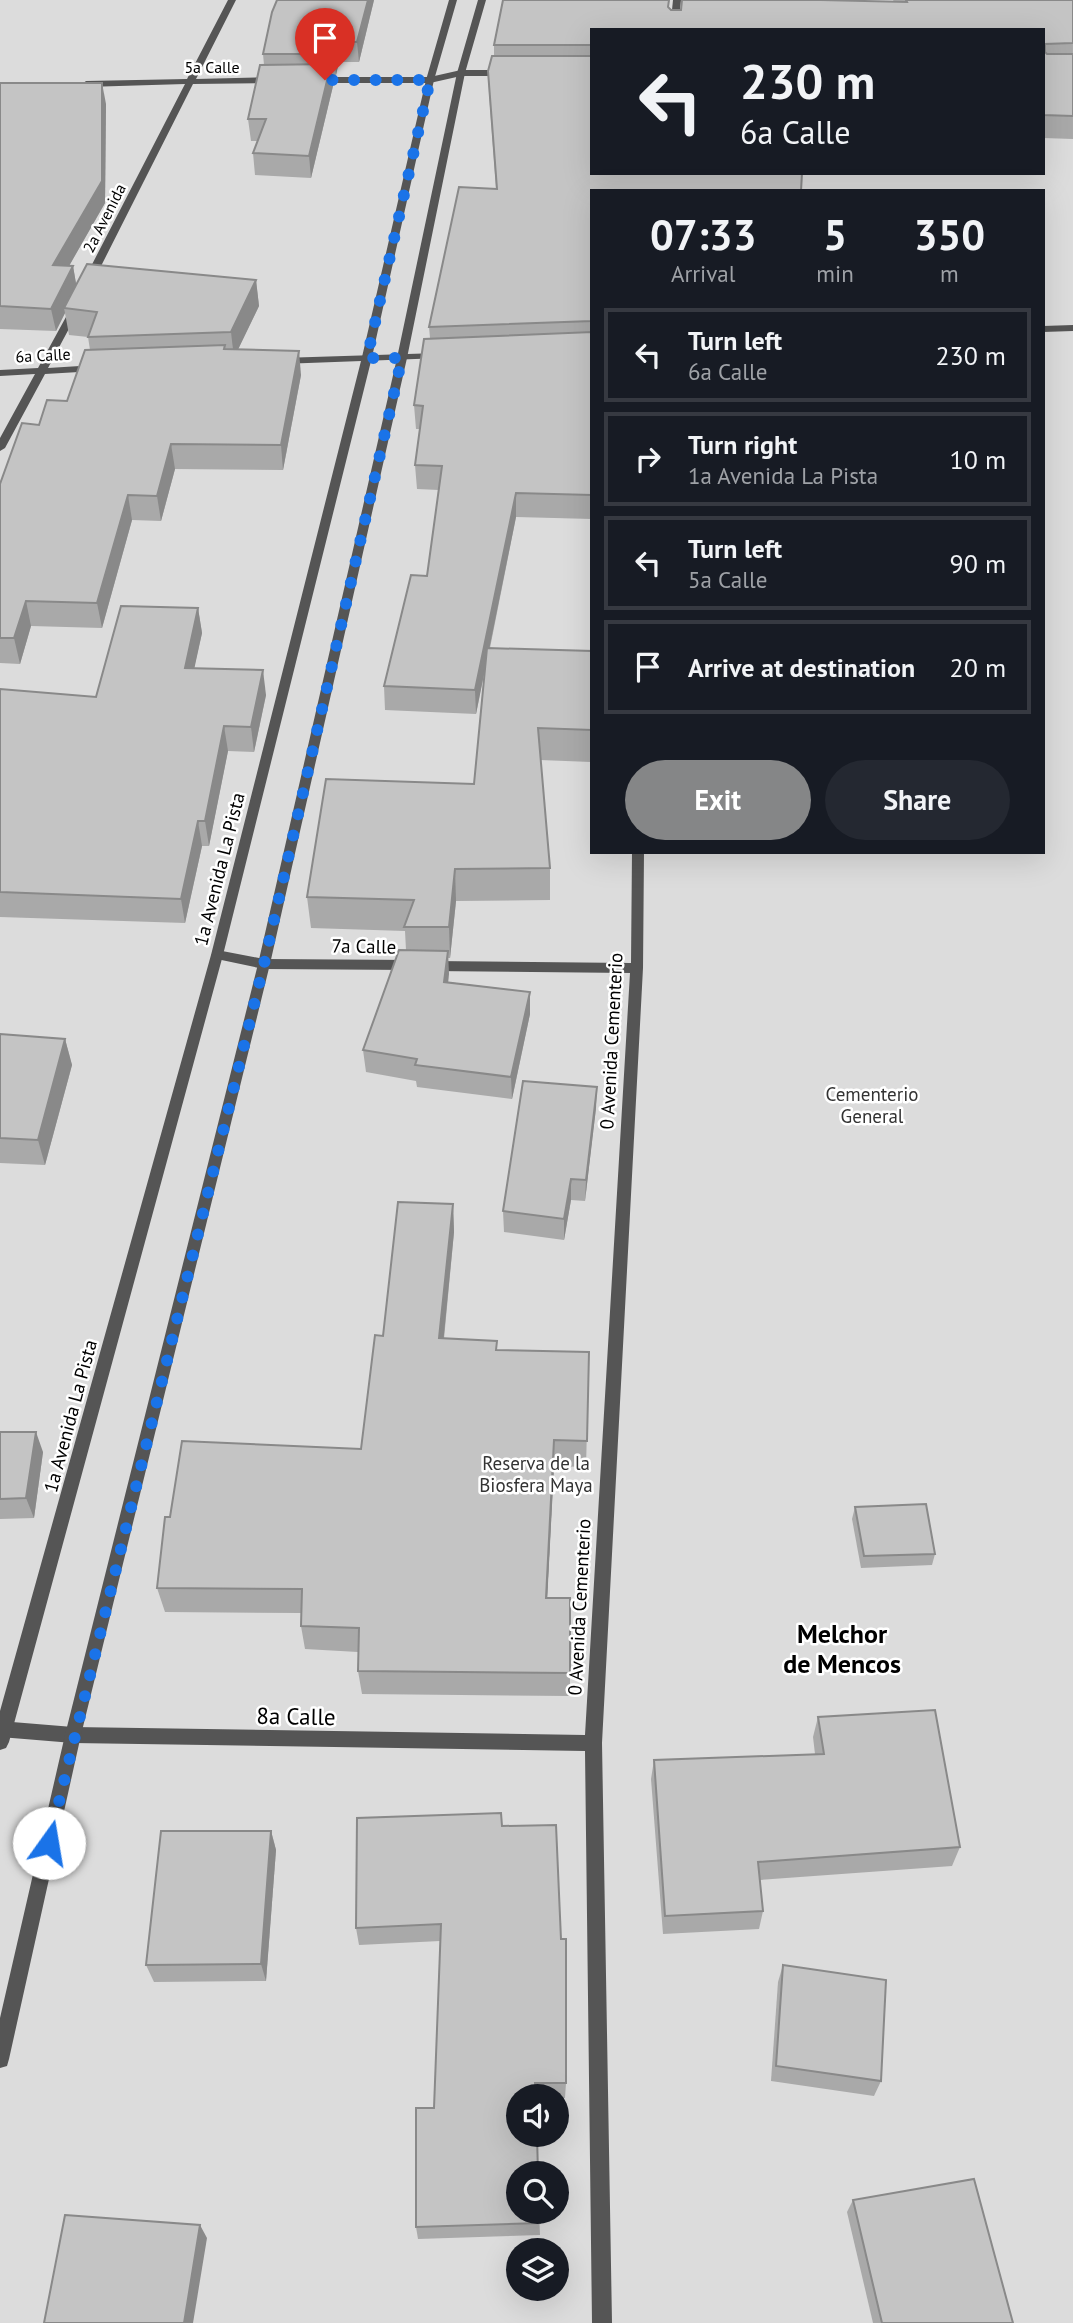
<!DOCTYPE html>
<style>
:root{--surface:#171b24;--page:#242831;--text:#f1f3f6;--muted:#9ea1a6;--line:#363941;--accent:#858687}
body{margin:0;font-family:"PT Sans",sans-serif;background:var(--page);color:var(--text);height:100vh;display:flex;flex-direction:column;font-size:26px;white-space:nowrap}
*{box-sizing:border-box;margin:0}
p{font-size:23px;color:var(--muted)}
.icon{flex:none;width:38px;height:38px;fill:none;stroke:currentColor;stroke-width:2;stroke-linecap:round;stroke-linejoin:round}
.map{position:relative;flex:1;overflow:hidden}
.side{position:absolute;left:590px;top:189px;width:455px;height:665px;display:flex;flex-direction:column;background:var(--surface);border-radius:0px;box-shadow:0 7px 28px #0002}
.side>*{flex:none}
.top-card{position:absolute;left:590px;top:28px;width:455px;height:147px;border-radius:0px;box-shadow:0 7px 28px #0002;background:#171b24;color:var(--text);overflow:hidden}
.tools{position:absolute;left:506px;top:2084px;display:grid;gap:14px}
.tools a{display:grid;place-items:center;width:63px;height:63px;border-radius:50%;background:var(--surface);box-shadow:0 7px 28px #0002;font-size:35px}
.pin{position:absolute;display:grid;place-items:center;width:60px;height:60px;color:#fff;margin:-72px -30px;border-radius:50% 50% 50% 0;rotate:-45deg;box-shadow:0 0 7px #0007}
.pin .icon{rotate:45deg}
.me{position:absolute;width:77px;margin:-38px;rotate:13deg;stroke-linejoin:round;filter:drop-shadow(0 0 5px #0008)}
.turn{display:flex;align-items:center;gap:24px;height:147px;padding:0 35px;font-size:32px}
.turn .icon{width:91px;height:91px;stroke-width:2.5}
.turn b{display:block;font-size:49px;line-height:60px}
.eta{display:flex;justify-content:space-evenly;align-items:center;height:119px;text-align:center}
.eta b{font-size:42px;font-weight:800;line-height:49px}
.primary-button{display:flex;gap:14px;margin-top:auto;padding:14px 35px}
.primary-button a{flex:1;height:80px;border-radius:42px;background:var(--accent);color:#fff;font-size:28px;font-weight:800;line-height:80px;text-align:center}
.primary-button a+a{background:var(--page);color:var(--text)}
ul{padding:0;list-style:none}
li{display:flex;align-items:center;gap:21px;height:94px;margin:0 14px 10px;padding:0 21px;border:4px solid var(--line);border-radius:0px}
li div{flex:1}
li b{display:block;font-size:26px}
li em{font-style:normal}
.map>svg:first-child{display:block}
.green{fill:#dcdcdc;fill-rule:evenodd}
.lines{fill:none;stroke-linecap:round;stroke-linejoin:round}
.minor{fill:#555;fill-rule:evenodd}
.tertiary{fill:#555;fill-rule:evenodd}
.wall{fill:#a9a9a9}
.shaded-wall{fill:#898989}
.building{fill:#c4c4c4;stroke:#898989;stroke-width:2}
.route{stroke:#1a73e8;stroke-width:12;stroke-dasharray:0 21.6}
.labels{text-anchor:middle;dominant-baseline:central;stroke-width:5;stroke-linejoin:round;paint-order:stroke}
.far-street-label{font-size:16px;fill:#000;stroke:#fff}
.street-label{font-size:19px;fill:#000;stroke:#fff}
.park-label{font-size:19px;fill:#333;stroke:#fff}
.near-street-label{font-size:23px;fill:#000;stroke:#fff}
.district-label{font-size:26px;font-weight:bold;fill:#000;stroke:#fff}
</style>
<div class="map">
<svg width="1073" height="2323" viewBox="0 0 1073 2323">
<rect width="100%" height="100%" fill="#fff"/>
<path class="green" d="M 0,0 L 1073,0 L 1073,2323 L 0,2323 ZM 592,30 L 1043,30 L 1043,173 L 592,173 ZM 592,191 L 1043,191 L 1043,852 L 592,852 ZM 518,2096 L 556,2096 L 556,2135 L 518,2135 ZM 518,2174 L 556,2174 L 556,2212 L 518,2212 ZM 518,2250 L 556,2250 L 556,2289 L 518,2289 Z"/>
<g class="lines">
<g class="minor">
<polygon points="228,0 236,0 196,79 276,77 280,80 276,83 193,84 94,280 86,282 84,280 185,84 86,87 82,84 86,81 187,79"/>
<polygon points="673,0 681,0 678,30 670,30"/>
<polygon points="461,70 506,70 510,73 506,76 461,76 430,83 314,83 310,80 314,77 430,77"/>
<polygon points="72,306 80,308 48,368 96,365 101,368 96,371 45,374 5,448 0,451 0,438 35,374 0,376 0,370 38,368"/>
<polygon points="1073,325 1073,331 1043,332 1043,326"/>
<polygon points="439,353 444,356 442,358 281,364 276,361 281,358"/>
<polygon points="632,852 644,852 643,968 602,1743 612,2323 592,2323 585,1751 73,1743 0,1737 0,1721 73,1727 585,1735 630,973 432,971 426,966 432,961 631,963"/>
<polygon points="217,950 264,959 412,960 418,965 412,970 264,969 212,958 211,955"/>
</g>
<g class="tertiary">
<polygon points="449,0 457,0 434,80 372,357 223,955 9,1742 6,1748 0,1750 0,1711 211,955 362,357 426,80"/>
<polygon points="478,0 486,0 465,73 407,358 270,964 81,1735 9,2059 7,2066 0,2068 0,2018 65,1735 258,964 397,358 457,73"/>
</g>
</g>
<g class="wall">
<polygon points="374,0 359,62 339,62 336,75 332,75 333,86 311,178 255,175 253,153 258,141 251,141 248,119 264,65 263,54"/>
<polygon points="893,0 1073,0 1073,139 1043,138 1043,30 592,30 592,519 516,517 490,648 592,651 591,762 540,760 550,868 550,900 456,901 450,958 448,958 448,982 530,992 530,1014 512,1099 417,1087 416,1081 366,1072 363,1050 406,950 405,931 311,928 307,897 474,784 485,668 476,714 385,710 384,686 427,576 439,490 417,489 415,465 420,429 416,429 414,405 430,338 429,327 496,188 489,94 488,71 494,56 494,45 669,8 671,10 894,2"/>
<polygon points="0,83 106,104 105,203 69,266 73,266 76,284 256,280 259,306 238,349 301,375 283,470 175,469 161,521 132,520 102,628 31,626 20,664 0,663 0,484 39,425 67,401 90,350 88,337 69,335 65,313 56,331 0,329"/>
<polygon points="198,608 202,633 194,668 266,695 254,752 228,751 209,846 202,846 185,923 0,917 0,689 96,697"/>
<polygon points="0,1034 65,1039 72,1065 45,1165 0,1163"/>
<polygon points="596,1108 585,1201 571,1200 564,1240 504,1232 503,1211"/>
<polygon points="453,1204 454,1232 444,1339 497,1350 589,1352 586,1467 554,1466 547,1598 570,1673 570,1696 362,1694 358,1671 358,1652 305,1649 301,1626 301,1613 165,1612 157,1588 361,1449 383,1336"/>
<polygon points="0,1432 43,1452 34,1518 0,1519"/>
<polygon points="855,1507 935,1554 932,1565 861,1568 852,1519"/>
<polygon points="818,1717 960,1847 952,1866 760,1880 763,1911 759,1929 663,1934 651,1779 654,1760 815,1754 813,1737"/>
<polygon points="502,1826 566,2083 565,2098 556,2098 556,2096 518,2096 539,2212 540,2235 418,2239 416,2227 434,2108 440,1941 359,1945 356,1928"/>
<polygon points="271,1831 276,1850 266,1981 154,1982 146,1965"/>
<polygon points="783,1965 881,2081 874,2096 771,2081 778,1982"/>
<polygon points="853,2200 1013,2323 873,2323 847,2212"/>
</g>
<g class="shaded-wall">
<polygon points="368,0 374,0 359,62 357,42"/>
<polygon points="337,41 339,62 336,75 334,54"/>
<polygon points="331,64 333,86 311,178 309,156"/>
<polygon points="102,83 106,104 105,203 57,287 53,265"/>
<polygon points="73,266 77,289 64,308 65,313 56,331 51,309"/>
<polygon points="256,280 259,306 234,358 231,332"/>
<polygon points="299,351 301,375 283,470 281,445"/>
<polygon points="171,444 175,469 161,521 157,496"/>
<polygon points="516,493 516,517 476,714 475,690"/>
<polygon points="128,495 132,520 102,628 97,603"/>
<polygon points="26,601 31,626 20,664 14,638"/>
<polygon points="198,608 202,633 189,693 185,668"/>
<polygon points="263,670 266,695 254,752 251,727"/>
<polygon points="224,726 228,751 209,846 205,821"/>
<polygon points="198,821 202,846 185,923 181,899"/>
<polygon points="455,869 456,901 450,958 449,927"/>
<polygon points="448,951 449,974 446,1004 444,982"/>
<polygon points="530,992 530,1014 512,1099 511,1077"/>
<polygon points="65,1039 72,1065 45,1165 38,1140"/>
<polygon points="597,1087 596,1108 585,1201 586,1180"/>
<polygon points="571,1179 571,1200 564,1240 564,1219"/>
<polygon points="453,1204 454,1232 441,1365 439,1338"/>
<polygon points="36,1432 43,1452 34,1518 26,1498"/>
<polygon points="554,1440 554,1466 546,1622 546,1598"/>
<polygon points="271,1831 276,1850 266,1981 261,1964"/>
<polygon points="200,2225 207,2238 193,2323 184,2323"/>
</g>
<g class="building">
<polygon points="277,0 368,0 357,42 337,41 334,54 263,54 272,12"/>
<polygon points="503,0 669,0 668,7 671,10 681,10 682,0 821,0 907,2 906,0 1073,0 1073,43 1045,44 1045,52 1047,54 1073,54 1073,116 1043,115 1043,30 592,30 592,45 494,45"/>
<polygon points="492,56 592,56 592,173 802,173 801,191 592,191 592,321 429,327 459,187 497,189 488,71"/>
<polygon points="331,64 309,156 253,153 266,119 248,119 260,65"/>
<polygon points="0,83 102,83 102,181 53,265 73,266 51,309 0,306"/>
<polygon points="87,264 256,280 231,332 88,337 97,312 64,308"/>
<polygon points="592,332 592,495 516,493 475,690 384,686 411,575 427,576 442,466 415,465 423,406 414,405 424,339"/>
<polygon points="225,345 224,349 299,351 281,445 171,444 157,496 128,495 97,603 26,601 14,638 0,638 0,484 22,423 39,425 47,400 67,401 85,350"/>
<polygon points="121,606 198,608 185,668 263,670 251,727 224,726 205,821 198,821 181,899 0,892 0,689 96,697"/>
<polygon points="487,648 592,651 592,730 538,728 550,868 455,869 449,927 404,927 414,900 307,897 326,779 474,784"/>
<polygon points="399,950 448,951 444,982 530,992 511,1077 415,1065 417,1059 363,1050"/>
<polygon points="0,1034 65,1039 38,1140 0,1138"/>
<polygon points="523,1081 597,1087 586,1180 571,1179 564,1219 503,1211"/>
<polygon points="398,1202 453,1204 439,1338 497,1341 496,1350 589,1352 587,1441 554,1440 546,1598 570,1598 570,1673 358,1671 359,1628 301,1626 302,1589 157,1588 165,1517 170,1517 182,1441 361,1449 375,1335 383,1336"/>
<polygon points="0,1432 36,1432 26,1498 0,1499"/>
<polygon points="926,1504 935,1554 864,1556 855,1507"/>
<polygon points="935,1710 960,1847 758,1862 763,1911 665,1916 654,1760 824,1754 818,1717"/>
<polygon points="501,1813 502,1826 556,1825 561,1939 566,1939 566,2083 535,2083 536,2096 518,2096 518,2135 537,2135 538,2174 518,2174 518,2212 539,2212 540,2223 416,2227 416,2108 434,2108 441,1924 356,1928 357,1818"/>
<polygon points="161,1831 271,1831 261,1964 146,1965"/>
<polygon points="783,1965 886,1980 881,2081 776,2066"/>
<polygon points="974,2179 1013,2323 882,2323 853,2200"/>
<polygon points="65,2215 200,2225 184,2323 44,2323"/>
</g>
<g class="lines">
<polyline class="route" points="49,1843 264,964 402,358 367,358 430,80 325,80"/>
</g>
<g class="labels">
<g class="far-street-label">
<text x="212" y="67">5a Calle</text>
<text transform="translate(104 218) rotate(-63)">2a Avenida</text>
<text transform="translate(43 355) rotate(-3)">6a Calle</text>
</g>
<g class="street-label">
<text transform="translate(219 869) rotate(-76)">1a Avenida La Pista</text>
<text transform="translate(364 946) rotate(1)">7a Calle</text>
<text transform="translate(611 1041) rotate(-87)">0 Avenida Cementerio</text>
<text transform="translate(70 1416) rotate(-75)">1a Avenida La Pista</text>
<text transform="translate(579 1607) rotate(-87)">0 Avenida Cementerio</text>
</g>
<g class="park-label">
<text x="872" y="1094">Cementerio<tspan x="872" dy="22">General</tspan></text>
<text x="536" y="1463">Reserva de la<tspan x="536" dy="22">Biosfera Maya</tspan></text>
</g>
<g class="near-street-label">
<text transform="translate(296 1716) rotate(1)">8a Calle</text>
</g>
<g class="district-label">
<text x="842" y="1633">Melchor<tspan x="842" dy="30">de Mencos</tspan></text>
</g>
</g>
</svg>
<div class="tools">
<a><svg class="icon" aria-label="sound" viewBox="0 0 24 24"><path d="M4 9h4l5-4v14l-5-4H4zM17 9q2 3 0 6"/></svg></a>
<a><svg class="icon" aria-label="search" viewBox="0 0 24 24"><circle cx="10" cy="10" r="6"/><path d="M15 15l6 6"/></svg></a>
<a><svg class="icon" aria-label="layers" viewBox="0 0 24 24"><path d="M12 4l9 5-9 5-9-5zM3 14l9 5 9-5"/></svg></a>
</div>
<div class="pin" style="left:325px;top:80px;background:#d93025"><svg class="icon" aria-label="arrive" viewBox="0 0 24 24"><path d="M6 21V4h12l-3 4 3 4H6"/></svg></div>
<svg class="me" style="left:49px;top:1843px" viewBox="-20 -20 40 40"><circle r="19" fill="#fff"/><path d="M0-13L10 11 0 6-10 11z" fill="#1a73e8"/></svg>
<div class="top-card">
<div class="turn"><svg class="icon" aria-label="left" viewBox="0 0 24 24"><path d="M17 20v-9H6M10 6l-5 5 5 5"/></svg><div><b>230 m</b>6a Calle</div></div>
</div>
<section class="side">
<div class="eta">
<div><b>07:33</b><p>Arrival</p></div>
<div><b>5</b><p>min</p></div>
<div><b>350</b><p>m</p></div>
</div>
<ul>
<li><svg class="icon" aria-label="left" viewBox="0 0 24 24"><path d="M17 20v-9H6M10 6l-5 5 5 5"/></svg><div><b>Turn left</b><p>6a Calle</p></div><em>230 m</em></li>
<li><svg class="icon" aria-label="right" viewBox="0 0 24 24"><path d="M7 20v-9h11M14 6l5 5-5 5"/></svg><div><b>Turn right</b><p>1a Avenida La Pista</p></div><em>10 m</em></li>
<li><svg class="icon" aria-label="left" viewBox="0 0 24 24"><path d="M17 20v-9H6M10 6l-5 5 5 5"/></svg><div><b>Turn left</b><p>5a Calle</p></div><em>90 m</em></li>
<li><svg class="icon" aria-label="arrive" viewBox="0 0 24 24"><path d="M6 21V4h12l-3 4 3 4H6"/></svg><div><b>Arrive at destination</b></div><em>20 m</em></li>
</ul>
<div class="primary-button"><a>Exit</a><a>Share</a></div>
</section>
</div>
